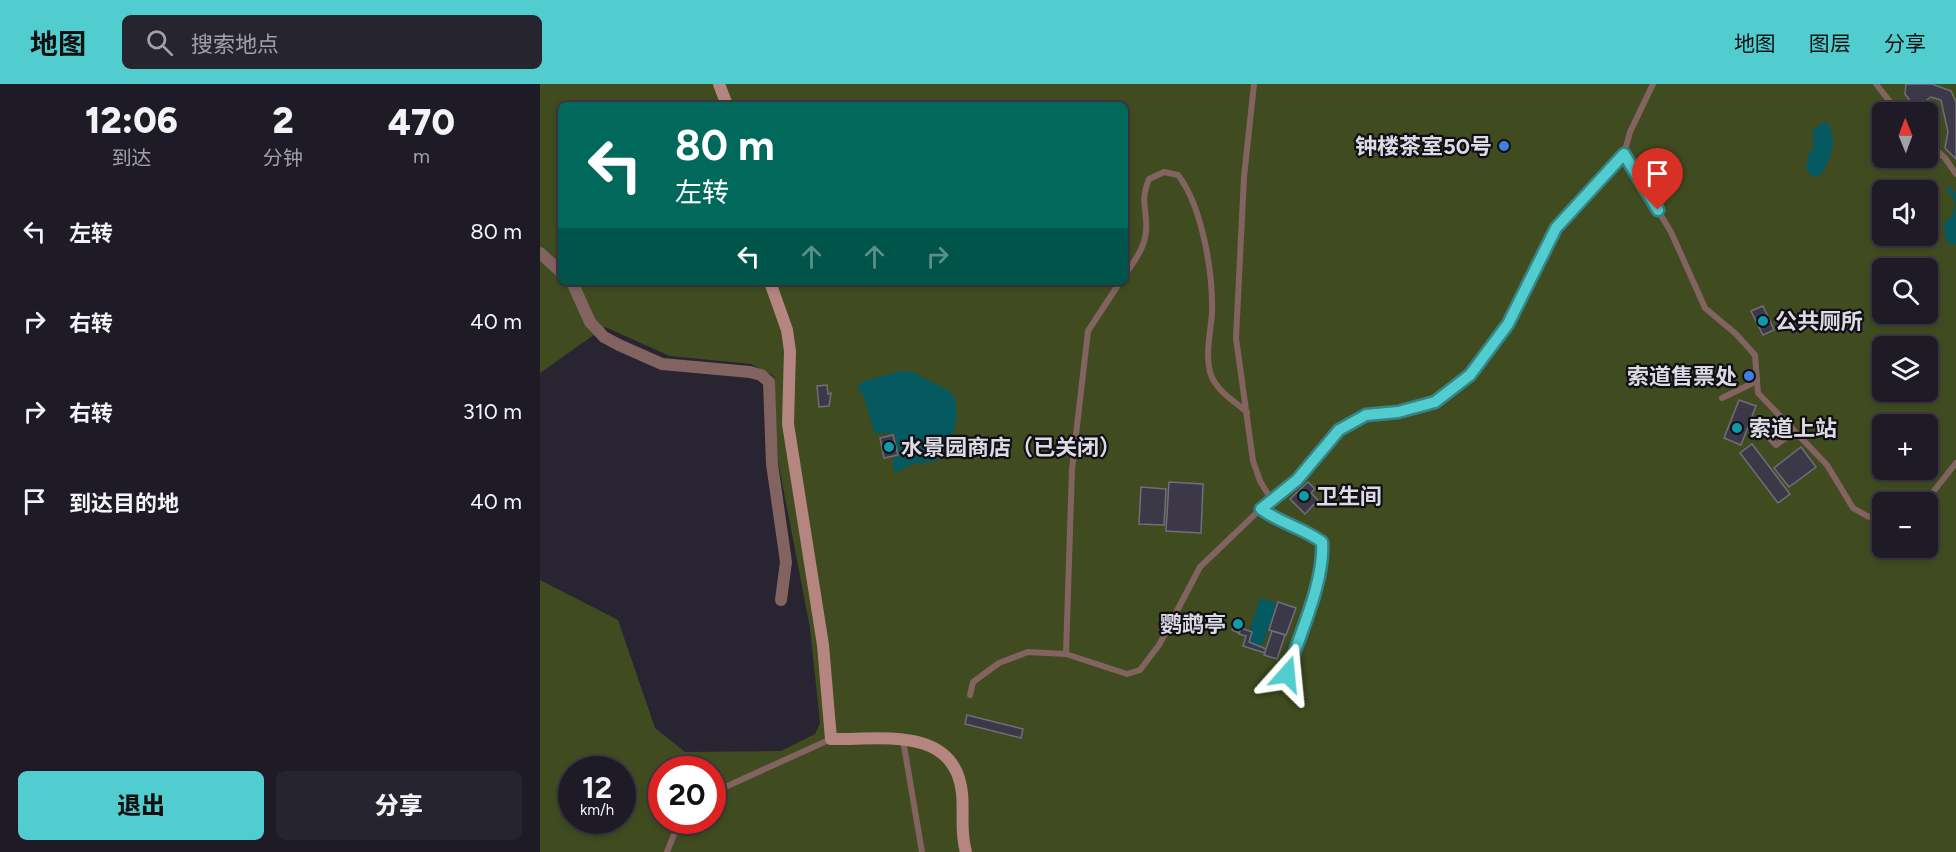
<!DOCTYPE html>
<html lang="zh">
<meta charset="utf-8">
<style>
:root{--surface:#1e1b26;--page:#26242e;--text:#f1f3f6;--muted:#a1a1a7;--line:#3c3943;--accent:#52cdcf}
body{margin:0;font-family:Figtree,"Noto Sans SC",sans-serif;background:var(--page);color:var(--text);height:100vh;display:flex;flex-direction:column;font-size:22px;white-space:nowrap}
*{box-sizing:border-box;margin:0}
p{font-size:20px;color:var(--muted)}
.icon{flex:none;width:33px;height:33px;fill:none;stroke:currentColor;stroke-width:2;stroke-linecap:round;stroke-linejoin:round}
.map{position:relative;flex:1;overflow:hidden}
.panel{display:flex;flex-direction:column;background:var(--surface);width:540px}
.panel>*{flex:none}
.banner{position:absolute;left:18px;top:18px;width:570px;height:183px;border-radius:9px;box-shadow:0 3px 9px #0003,0 0 0 2px var(--line);background:#00695c;color:#fff;overflow:hidden}
.needle{width:39px;rotate:359deg}
.fabs{position:absolute;left:1332px;top:18px;display:grid;gap:12px}
.fabs a{display:grid;place-items:center;width:66px;height:66px;border-radius:9px;background:var(--surface);box-shadow:0 3px 9px #0003,0 0 0 2px var(--line);font-size:30px}
.speed{position:absolute;left:18px;top:672px;display:flex;gap:12px;font-size:30px;font-weight:700;text-align:center}
.speed>*{display:grid;place-content:center;width:78px;height:78px;border-radius:50%;background:var(--surface);box-shadow:0 3px 9px #0003,0 0 0 2px var(--line);line-height:1}
.speed small{font-size:15px;font-weight:400}
.speed .limit{border:9px solid #d22;background:#fff;color:#111}
.pin{position:absolute;display:grid;place-items:center;width:51px;height:51px;color:#fff;margin:-62px -26px;border-radius:50% 50% 50% 0;rotate:-45deg;box-shadow:0 0 6px #0007}
.pin .icon{rotate:45deg}
.me{position:absolute;width:66px;margin:-33px;rotate:18deg;stroke-linejoin:round;filter:drop-shadow(0 0 4px #0008)}
.turn{display:flex;align-items:center;gap:21px;height:126px;padding:0 18px;font-size:27px}
.turn .icon{width:78px;height:78px;stroke-width:2.5}
.turn b{display:block;font-size:42px;line-height:51px}
.lanes{display:flex;align-items:center;height:57px;padding:0 18px;background:#0003;justify-content:center;gap:30px;direction:ltr}
.lanes .off{opacity:.35}
.eta{display:flex;justify-content:space-evenly;align-items:center;height:102px;text-align:center}
.eta b{font-size:36px;font-weight:800;line-height:42px}
.button{display:flex;gap:12px;margin-top:auto;padding:12px 18px}
.button a{flex:1;height:69px;border-radius:9px;background:var(--accent);color:#111;font-size:24px;font-weight:800;line-height:69px;text-align:center}
.button a+a{background:var(--page);color:var(--text)}
ul{padding:0;list-style:none}
li{display:flex;align-items:center;gap:18px;height:90px;padding:0 18px}
li div{flex:1}
li b{display:block;font-size:22px}
li em{font-style:normal}
header{display:flex;align-items:center;gap:36px;box-sizing:border-box;height:84px;padding:0 30px;background:var(--accent);color:#111}
header strong{font-size:28px}
nav{display:flex;gap:33px;margin-inline-start:auto;font-size:21px}
.search{width:420px;height:54px;background:var(--page);display:flex;align-items:center;gap:15px;box-sizing:border-box;padding:0 21px;border-radius:9px;color:var(--muted);font-size:22px}
main{display:flex;flex:1;min-height:0}
.map>svg:first-child{display:block}
.green{fill:#404c20;fill-rule:evenodd}
.water{fill:#055961}
.building{fill:#3c3847;stroke:#716d7d;stroke-width:1.5}
.lines{fill:none;stroke-linecap:round;stroke-linejoin:round}
.lane{stroke:#826360;stroke-width:6}
.street{stroke:#826360;stroke-width:12}
.secondary{stroke:#b58580;stroke-width:12}
.route-casing{stroke:#358587;stroke-width:15}
.route{stroke:#52cdcf;stroke-width:10}
.shop-dot{fill:#3f7fe0;stroke:#100f15;stroke-width:2}
.culture-dot{fill:#0f9aa8;stroke:#100f15;stroke-width:2}
.labels{text-anchor:middle;dominant-baseline:central;stroke-width:4.5;stroke-linejoin:round;paint-order:stroke}
.poi-label{font-size:22px;font-weight:bold;fill:#dddae4;stroke:#100f15;text-anchor:start}
</style>
<header>
<strong>地图</strong>
<div class="search"><svg class="icon" aria-label="search" viewBox="0 0 24 24"><circle cx="10" cy="10" r="6"/><path d="M15 15l6 6"/></svg>搜索地点</div>
<nav><a>地图</a><a>图层</a><a>分享</a></nav>
</header>
<main>
<section class="panel">
<div class="eta">
<div><b>12:06</b><p>到达</p></div>
<div><b>2</b><p>分钟</p></div>
<div><b>470</b><p>m</p></div>
</div>
<ul>
<li><svg class="icon" aria-label="left" viewBox="0 0 24 24"><path d="M17 20v-9H6M10 6l-5 5 5 5"/></svg><div><b>左转</b></div><em>80 m</em></li>
<li><svg class="icon" aria-label="right" viewBox="0 0 24 24"><path d="M7 20v-9h11M14 6l5 5-5 5"/></svg><div><b>右转</b></div><em>40 m</em></li>
<li><svg class="icon" aria-label="right" viewBox="0 0 24 24"><path d="M7 20v-9h11M14 6l5 5-5 5"/></svg><div><b>右转</b></div><em>310 m</em></li>
<li><svg class="icon" aria-label="arrive" viewBox="0 0 24 24"><path d="M6 21V4h12l-3 4 3 4H6"/></svg><div><b>到达目的地</b></div><em>40 m</em></li>
</ul>
<div class="button"><a>退出</a><a>分享</a></div>
</section>
<div class="map">
<svg width="1416" height="768" viewBox="0 0 1416 768">
<rect width="100%" height="100%" fill="#282432"/>
<path class="green" d="M 0,0 L 1416,0 L 1416,768 L 0,768 L 0,496 L 78,536 L 115,644 L 145,668 L 241,667 L 275,650 L 280,639 L 270,544 L 238,377 L 234,292 L 211,280 L 130,272 L 65,243 L 0,289 ZM 21,21 L 585,21 L 585,198 L 21,198 ZM 1342,28 L 1388,28 L 1388,74 L 1342,74 ZM 1342,106 L 1388,106 L 1388,152 L 1342,152 ZM 1342,184 L 1388,184 L 1388,230 L 1342,230 ZM 1342,262 L 1388,262 L 1388,308 L 1342,308 ZM 1342,340 L 1388,340 L 1388,386 L 1342,386 ZM 1342,418 L 1388,418 L 1388,464 L 1342,464 ZM 32,686 L 82,686 L 82,736 L 32,736 ZM 122,686 L 172,686 L 172,736 L 122,736 Z"/>
<g class="water">
<path d="M 1285,37 C 1300,50 1291,80 1278,93 L 1271,91 L 1266,84 L 1269,69 L 1273,65 L 1273,46 Z"/>
<path d="M 1407,101 L 1416,109 L 1416,161 L 1407,158 C 1400,133 1407,142 1415,124 L 1414,115 L 1407,106 Z"/>
<path d="M 361,287 L 370,287 L 411,308 C 419,318 417,344 411,356 C 407,364 400,368 397,377 L 372,380 L 354,389 L 353,374 L 359,372 L 355,350 L 335,349 C 328,333 328,315 317,303 L 324,297 Z"/>
<polygon points="720,514 737,519 722,562 709,558 712,549 709,548"/>
</g>
<g class="building">
<polygon points="1366,0 1392,0 1411,7 1416,18 1416,75 1405,64 1408,48 1401,16 1391,13 1381,20 1371,18 1365,10"/>
<polygon points="1223,222 1234,246 1223,251 1211,227"/>
<polygon points="287,301 288,310 291,309 289,322 279,323 277,302"/>
<polygon points="1199,316 1216,322 1201,361 1184,354"/>
<polygon points="353,351 358,371 344,374 340,354"/>
<polygon points="1212,360 1250,410 1238,419 1200,369"/>
<polygon points="1261,363 1276,383 1249,403 1234,384"/>
<polygon points="629,398 663,400 661,449 626,447"/>
<polygon points="768,398 775,405 771,409 778,416 765,430 750,415"/>
<polygon points="601,403 626,405 624,441 599,440"/>
<polygon points="738,518 756,524 746,551 729,546"/>
<polygon points="696,534 703,536 699,549 692,546"/>
<polygon points="701,544 712,548 709,558 726,565 725,569 703,562 706,552 699,550"/>
<polygon points="732,547 745,551 737,575 724,571"/>
<polygon points="427,631 483,645 481,654 425,640"/>
</g>
<g class="lines">
<g class="lane">
<polyline points="714,0 704,93 696,254 713,377 720,397 731,415"/>
<polyline points="1336,0 1358,28"/>
<polyline points="1388,59 1405,74 1416,90"/>
<polyline points="1084,70 1131,148 1165,224 1196,250 1215,271 1218,309 1287,381 1313,424 1327,432 1342,436"/>
<path d="M 585,191 C 594,177 605,164 606,147 C 608,124 599,120 609,95 L 624,88 L 638,91 C 662,122 673,188 672,228 C 671,247 665,269 670,288 C 675,306 694,317 707,328"/>
<polyline points="1182,314 1217,297"/>
<polyline points="1215,339 1236,361 1254,348"/>
<polyline points="1385,418 1416,379"/>
<path d="M 721,425 C 740,439 763,444 782,458 C 786,497 759,553 747,590"/>
<polyline points="526,570 532,385 548,247 580,198"/>
<polyline points="430,611 433,598 459,579 488,568 526,570 587,590 600,586 619,561 660,483 731,415 757,396 799,346 826,331 858,328 895,318 930,291 968,240 1016,144 1084,70 1090,48 1113,0"/>
<polyline points="363,656 382,768"/>
<polyline points="172,709 291,655"/>
<polyline points="127,768 140,736"/>
</g>
<g class="street">
<polyline points="0,169 21,188"/>
<polyline points="32,198 50,238 64,253 79,261 122,280 210,288 221,291 229,298 232,380 246,478 241,516"/>
</g>
<g class="secondary">
<polyline points="179,0 187,21"/>
<path d="M 230,198 L 247,246 L 250,267 L 248,340 L 283,561 L 291,655 C 340,656 415,641 422,709 C 424,728 420,749 426,768"/>
</g>
</g>
<g class="lines">
<g class="route-casing">
<path id="route" d="M 747,590 C 759,552 785,497 782,458 C 763,444 740,439 721,425 L 757,396 L 799,346 L 826,331 L 858,328 L 895,318 L 930,291 L 968,240 L 1016,144 L 1084,70 L 1118,126"/>
</g>
<use href="#route" class="route"/>
</g>
<g class="shop-dot">
<circle cx="964" cy="62" r="6"/>
<circle cx="1209" cy="292" r="6"/>
</g>
<g class="culture-dot">
<circle cx="1223" cy="237" r="6"/>
<circle cx="1197" cy="344" r="6"/>
<circle cx="349" cy="363" r="6"/>
<circle cx="764" cy="412" r="6"/>
<circle cx="698" cy="540" r="6"/>
</g>
<g class="labels">
<g class="poi-label">
<text x="952" y="62" text-anchor="end">钟楼茶室50号</text>
<text x="1235" y="237">公共厕所</text>
<text x="1197" y="292" text-anchor="end">索道售票处</text>
<text x="1209" y="344">索道上站</text>
<text x="361" y="363">水景园商店（已关闭）</text>
<text x="776" y="412">卫生间</text>
<text x="686" y="540" text-anchor="end">鹦鹉亭</text>
</g>
</g>
</svg>
<div class="fabs">
<a><svg class="needle" viewBox="-14 -14 28 28"><path d="M0-13l5 13h-10z" fill="#e53935"/><path d="M0 13l5-13h-10z" fill="#a1a1a7"/></svg></a>
<a><svg class="icon" aria-label="sound" viewBox="0 0 24 24"><path d="M4 9h4l5-4v14l-5-4H4zM17 9q2 3 0 6"/></svg></a>
<a><svg class="icon" aria-label="search" viewBox="0 0 24 24"><circle cx="10" cy="10" r="6"/><path d="M15 15l6 6"/></svg></a>
<a><svg class="icon" aria-label="layers" viewBox="0 0 24 24"><path d="M12 4l9 5-9 5-9-5zM3 14l9 5 9-5"/></svg></a>
<a>+</a>
<a>−</a>
</div>
<div class="speed"><div>12<small>km/h</small></div><div class="limit">20</div></div>
<div class="pin" style="left:1118px;top:126px;background:#d93025"><svg class="icon" aria-label="arrive" viewBox="0 0 24 24"><path d="M6 21V4h12l-3 4 3 4H6"/></svg></div>
<svg class="me" style="left:747px;top:590px" viewBox="-20 -20 40 40"><path d="M0-17L14 15 0 8-14 15z" fill="#52cdcf" stroke="#fff" stroke-width="4"/></svg>
<div class="banner">
<div class="turn"><svg class="icon" aria-label="left" viewBox="0 0 24 24"><path d="M17 20v-9H6M10 6l-5 5 5 5"/></svg><div><b>80 m</b>左转</div></div>
<div class="lanes"><svg class="icon" aria-label="left" viewBox="0 0 24 24"><path d="M17 20v-9H6M10 6l-5 5 5 5"/></svg><svg class="icon off" aria-label="ahead" viewBox="0 0 24 24"><path d="M12 20V5M6 11l6-6 6 6"/></svg><svg class="icon off" aria-label="ahead" viewBox="0 0 24 24"><path d="M12 20V5M6 11l6-6 6 6"/></svg><svg class="icon off" aria-label="right" viewBox="0 0 24 24"><path d="M7 20v-9h11M14 6l5 5-5 5"/></svg></div>
</div>
</div>
</main>
